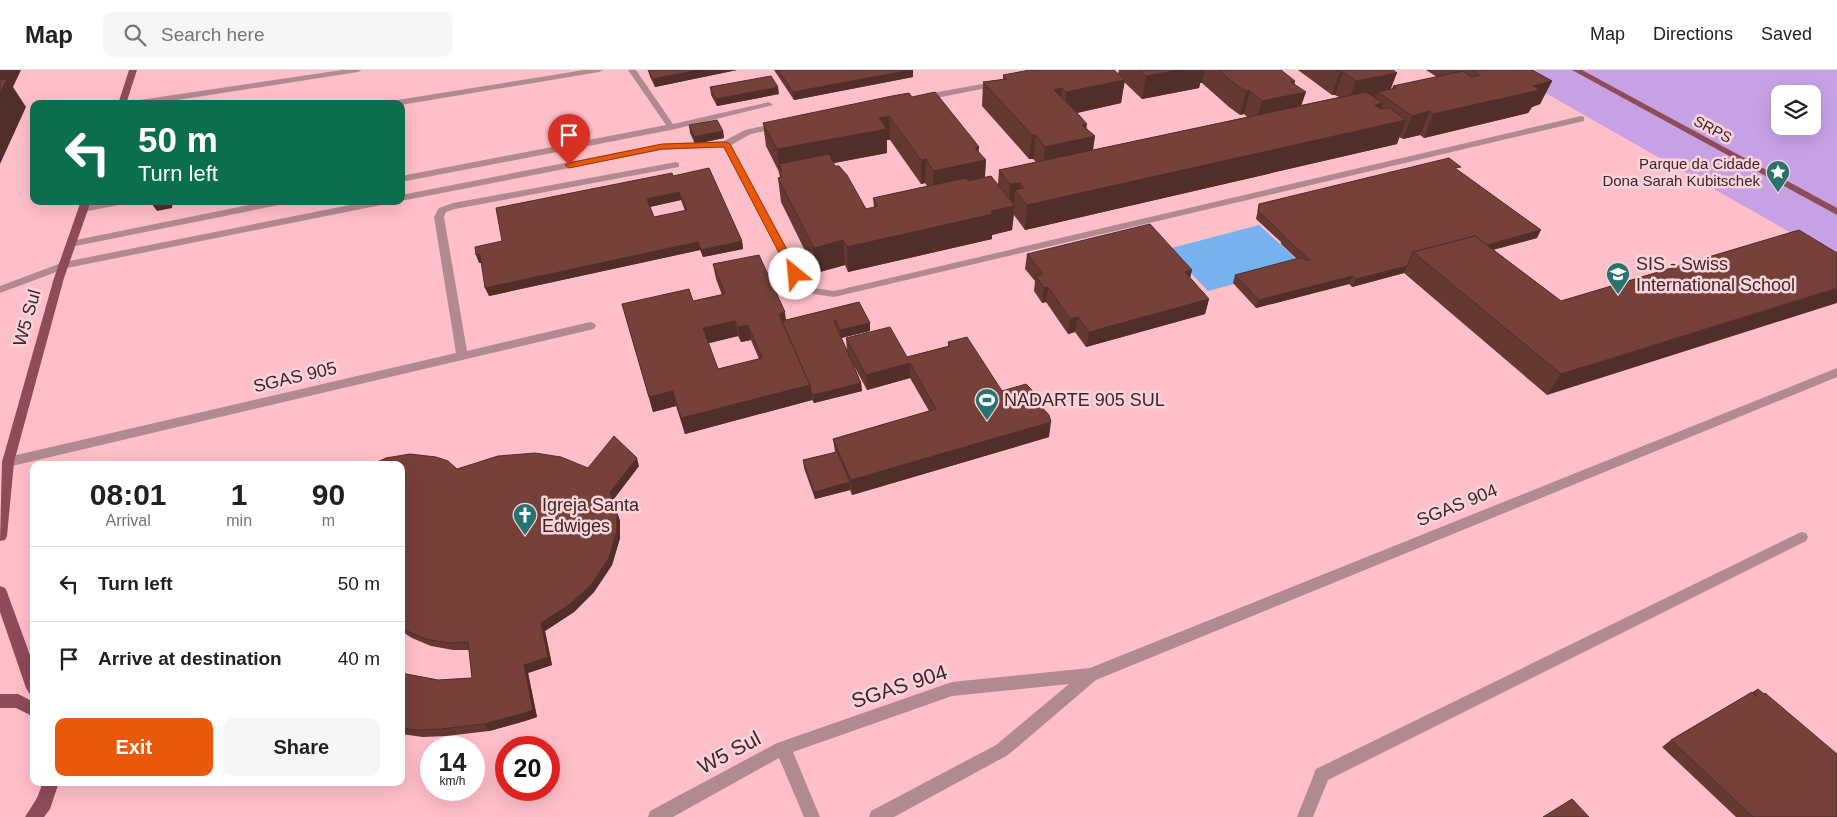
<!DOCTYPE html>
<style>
:root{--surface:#fff;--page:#f6f6f6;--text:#202124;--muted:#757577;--line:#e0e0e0;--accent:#ea580c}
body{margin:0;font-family:Helvetica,sans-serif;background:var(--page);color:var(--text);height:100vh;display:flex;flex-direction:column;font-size:19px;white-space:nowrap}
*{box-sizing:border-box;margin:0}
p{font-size:16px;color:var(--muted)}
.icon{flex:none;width:28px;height:28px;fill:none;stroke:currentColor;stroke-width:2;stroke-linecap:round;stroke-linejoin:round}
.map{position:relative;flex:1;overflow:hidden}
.drawer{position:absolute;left:30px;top:391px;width:375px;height:325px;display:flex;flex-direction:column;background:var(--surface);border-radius:10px;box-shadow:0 5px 20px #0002}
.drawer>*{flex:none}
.banner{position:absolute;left:30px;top:30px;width:375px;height:105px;border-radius:10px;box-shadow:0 5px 20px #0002;background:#0b6e4f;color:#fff;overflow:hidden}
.tools{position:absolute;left:1771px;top:15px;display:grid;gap:10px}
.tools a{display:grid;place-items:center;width:50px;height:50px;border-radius:10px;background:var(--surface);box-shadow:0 5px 20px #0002;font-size:25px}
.speed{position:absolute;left:420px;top:666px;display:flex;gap:10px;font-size:25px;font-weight:700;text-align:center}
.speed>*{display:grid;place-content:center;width:65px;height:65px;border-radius:50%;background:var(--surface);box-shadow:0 5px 20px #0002;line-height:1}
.speed small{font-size:12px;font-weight:400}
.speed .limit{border:8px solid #d22;background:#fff;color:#111}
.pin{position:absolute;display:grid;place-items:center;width:42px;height:42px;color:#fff;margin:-51px -21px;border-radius:50% 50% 50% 0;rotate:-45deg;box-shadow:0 0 5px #0007}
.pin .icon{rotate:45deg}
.me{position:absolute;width:55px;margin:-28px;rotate:332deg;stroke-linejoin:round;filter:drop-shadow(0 0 4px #0008)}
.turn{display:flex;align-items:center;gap:18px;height:105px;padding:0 25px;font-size:22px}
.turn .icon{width:65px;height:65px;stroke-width:2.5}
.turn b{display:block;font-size:35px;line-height:42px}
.eta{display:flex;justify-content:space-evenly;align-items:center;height:85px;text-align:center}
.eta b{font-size:30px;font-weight:700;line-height:35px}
.primary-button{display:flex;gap:10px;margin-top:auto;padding:10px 25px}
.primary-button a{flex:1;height:58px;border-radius:10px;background:var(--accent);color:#fff;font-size:20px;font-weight:700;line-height:58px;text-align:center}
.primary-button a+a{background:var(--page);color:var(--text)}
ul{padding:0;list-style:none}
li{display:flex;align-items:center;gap:15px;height:75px;padding:0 25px;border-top:1px solid var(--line)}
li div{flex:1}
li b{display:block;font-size:19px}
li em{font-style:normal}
header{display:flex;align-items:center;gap:30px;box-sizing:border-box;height:70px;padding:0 25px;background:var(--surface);border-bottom:1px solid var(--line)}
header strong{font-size:24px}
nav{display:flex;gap:28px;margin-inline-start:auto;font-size:18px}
.search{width:350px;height:45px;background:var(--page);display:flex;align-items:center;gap:12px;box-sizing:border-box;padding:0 18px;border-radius:10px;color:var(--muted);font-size:19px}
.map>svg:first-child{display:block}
.green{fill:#c6a2e5;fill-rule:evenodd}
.water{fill:#75b2ee}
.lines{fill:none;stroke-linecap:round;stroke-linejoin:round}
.minor{fill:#b18a8f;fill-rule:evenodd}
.major{fill:#8e4b58;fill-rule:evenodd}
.wall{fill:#653832;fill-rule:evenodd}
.shaded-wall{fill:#522e29}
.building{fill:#75413a;stroke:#522e29;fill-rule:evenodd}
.route{fill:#ea580c;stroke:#983908}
.labels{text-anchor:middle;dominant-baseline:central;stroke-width:5;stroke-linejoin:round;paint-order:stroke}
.far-street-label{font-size:15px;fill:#3d2529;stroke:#fbd4da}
.far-poi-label{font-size:15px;fill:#3d2529;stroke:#fbd4da;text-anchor:end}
.poi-label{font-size:18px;fill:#3d2529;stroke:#fbd4da;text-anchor:start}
.street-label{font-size:18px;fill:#3d2529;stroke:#fbd4da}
.near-street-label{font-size:21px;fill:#3d2529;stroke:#fbd4da}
</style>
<header>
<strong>Map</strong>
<div class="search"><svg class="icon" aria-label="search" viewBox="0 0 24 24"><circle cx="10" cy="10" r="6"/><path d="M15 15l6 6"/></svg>Search here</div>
<nav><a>Map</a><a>Directions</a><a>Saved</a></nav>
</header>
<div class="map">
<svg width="1837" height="747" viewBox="0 0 1837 747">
<rect width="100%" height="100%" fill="#ffbfc9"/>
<path class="green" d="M 1505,0 L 1837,0 L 1837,189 ZM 1780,24 L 1812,24 L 1812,56 L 1780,56 Z"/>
<polygon class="water" points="1259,155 1303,195 1208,221 1168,179"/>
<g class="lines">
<g class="minor">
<polygon points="342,0 362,0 358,2 152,34 129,34 133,31"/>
<polygon points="584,0 603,0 599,2 401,35 387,34 391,31"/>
<polygon points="628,0 636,0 673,54 769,32 773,35 671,60 401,112 401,106 666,55"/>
<polygon points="999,11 1002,11 1002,15 921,31 917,28 921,25"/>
<polygon points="1581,46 1584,47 1584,51 834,227 800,222 723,77 662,80 401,131 401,125 662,74 724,71 745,60 781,52 785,55 784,57 751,64 731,75 808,217 834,221"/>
<polygon points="676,92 679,93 679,97 455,139 446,142 444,147 467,281 590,252 594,253 596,256 594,259 8,397 4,395 2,392 4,389 8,387 456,283 434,147 439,138 453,133"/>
<polygon points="108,131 129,131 124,134 83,142 78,139 80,137"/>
<polygon points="268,131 289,131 284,134 71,177 66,174 71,171"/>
<polygon points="370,131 391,131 386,134 67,198 0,223 0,216 64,192"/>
<polygon points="1837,298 1837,307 1096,610 1008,685 894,747 869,747 871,741 996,675 1069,614 952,626 793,682 820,747 804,747 779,688 673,747 648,747 650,741 777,673 952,612 1090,598"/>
<polygon points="1801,462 1806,463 1808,467 1806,471 1328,710 1313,747 1297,747 1316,699"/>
</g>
<g class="major">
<polygon points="129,0 137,0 126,34 118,34"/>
<polygon points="1572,0 1582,0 1837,138 1837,145"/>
<polygon points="81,131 91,131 64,208 14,392 7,466 5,470 0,471 2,392 54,208"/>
<polygon points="0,516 5,518 7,522 34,596 34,625 29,623 26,618 0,542"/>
<polygon points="0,624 18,624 34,632 34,647 16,638 0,638"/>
<polygon points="43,712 59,712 50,739 44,747 25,747 37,728"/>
</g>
</g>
<g class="wall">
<polygon points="648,0 737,0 655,17 650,7"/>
<polygon points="774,0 913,0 913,7 794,30"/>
<path d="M 1119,0 L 1281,0 L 1295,14 L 1301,35 L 1339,27 L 1335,25 L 1332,25 L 1298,0 L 1393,0 L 1390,19 L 1392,19 L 1393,16 L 1437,7 L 1426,0 L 1532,0 L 1552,11 L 1540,34 L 1532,37 L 1528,43 L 1424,68 L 1420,65 L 1403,69 L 1399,67 L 1397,74 L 1025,160 L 1014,145 L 1012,160 L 992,165 L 992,169 L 848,202 L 845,195 L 816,203 L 781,132 L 778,108 L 780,108 L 779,102 L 766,76 L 763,53 L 912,27 L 979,83 L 986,90 L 985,107 L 998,114 L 999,100 L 1036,92 L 1033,89 L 1029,89 L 982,36 L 983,12 L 1003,9 L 1003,5 L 1118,4 ZM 1124,12 L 1142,29 L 1199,18 L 1200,13 L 1202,13 L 1229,37 L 1240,45 L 1244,44 L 1247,47 L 1093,80 L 1095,66 L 1086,58 L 1077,43 L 1121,33 ZM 887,70 L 890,70 L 921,114 L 925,113 L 927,116 L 873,128 L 874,137 L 866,139 L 833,93 L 887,83 Z"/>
<polygon points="710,17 779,24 717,36 711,25"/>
<polygon points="689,55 723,61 724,68 695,74 690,63"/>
<polygon points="1459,101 1537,168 1493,180 1561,231 1799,160 1547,325 1404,203 1352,217 1349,214 1256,238 1233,213 1235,205 1297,189 1281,174 1281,172 1256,149 1259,134"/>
<path d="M 673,106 L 742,171 L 743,179 L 703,187 L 700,180 L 489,226 L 481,193 L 479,193 L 502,171 ZM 681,130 L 685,141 L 654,147 L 650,137 Z"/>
<polygon points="1027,184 1192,200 1190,208 1209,229 1205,244 1086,277 1075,262 1068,264 1046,232 1042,233 1034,221 1035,211 1025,199"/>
<path d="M 713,194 L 786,250 L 859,232 L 870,253 L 870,261 L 841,268 L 847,281 L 846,268 L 907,287 L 948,276 L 948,272 L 1002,321 L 1049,367 L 852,425 L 850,420 L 815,429 L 804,398 L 803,390 L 835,382 L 833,369 L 929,341 L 910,308 L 867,320 L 853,294 L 861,313 L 862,321 L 814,333 L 812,330 L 685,364 L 676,336 L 653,342 L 622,234 L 693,231 L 722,225 L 716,209 ZM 738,266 L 741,272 L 751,270 L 759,289 L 718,299 L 708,273 Z"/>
<polygon points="401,395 457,399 588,398 639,396 613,430 620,451 620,468 612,495 594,522 574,542 545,561 552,595 528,603 537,647 525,651 489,661 446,666 423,667 401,664 401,603 438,610 472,608 469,580 453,580 431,576 412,568 401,561"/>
<polygon points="1758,619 1837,747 1736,747 1662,677 1671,670"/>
</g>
<g class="shaded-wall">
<polygon points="0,0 21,0 13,17 26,37 0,94"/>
<polygon points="699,0 737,0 655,17 653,9"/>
<polygon points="913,0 913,7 794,30 793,22"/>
<polygon points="1179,0 1205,0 1202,13 1200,13 1199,18 1142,29 1146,6"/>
<polygon points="1340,2 1343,2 1335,25 1332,25"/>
<polygon points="1397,3 1388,26 1378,22 1376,28 1348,34 1356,11"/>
<polygon points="1125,10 1121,33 1063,46 1066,22"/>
<polygon points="1295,11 1292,25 1306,22 1298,45 1255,55 1262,31 1291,12"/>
<polygon points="1552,11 1540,34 1532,37 1528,43 1424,68 1433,44 1533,16"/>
<polygon points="778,17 779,24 717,36 716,29"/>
<polygon points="1062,18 1060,42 1054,20"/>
<polygon points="1246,21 1250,21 1244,44 1240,45"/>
<polygon points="1383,33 1374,57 1375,35"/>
<polygon points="1430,41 1420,65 1403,69 1412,46"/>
<polygon points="889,46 890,70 887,70 887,83 782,103 779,96 777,79 879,48"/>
<polygon points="1406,50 1397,74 1025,160 1027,135"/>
<polygon points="1087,54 1085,68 1095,66 1091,90 1043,101 1045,77 1082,55"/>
<polygon points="723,61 724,68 695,74 694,67"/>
<polygon points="1032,65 1036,65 1033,89 1029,89"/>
<polygon points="979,77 978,92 986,90 984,115 933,126 933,101 975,78"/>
<polygon points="926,89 925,113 921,114 921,90"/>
<polygon points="1020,113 1019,124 1015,120 1012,160 992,165 992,169 848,202 847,177 991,141 1009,137 1010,114"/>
<polygon points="679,122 681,130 649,137 647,129"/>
<polygon points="161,131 173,131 172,138 157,141 151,133"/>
<polygon points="1541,160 1537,168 1430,196 1424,191"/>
<polygon points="843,170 845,195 816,203 814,178"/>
<polygon points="742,171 743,179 703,187 701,180"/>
<polygon points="698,172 700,180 489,226 485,218"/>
<polygon points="480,184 483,192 479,193 476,185"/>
<polygon points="1407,196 1404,203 1352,217 1356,209"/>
<polygon points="1192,200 1188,215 1185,202"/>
<polygon points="1352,206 1349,214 1256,238 1259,230"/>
<polygon points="1048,217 1046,232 1042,233 1044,218"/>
<polygon points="1837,218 1837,233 1547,325 1561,304"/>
<polygon points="1209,229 1205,244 1086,277 1089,262"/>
<polygon points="785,242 787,258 784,259 779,244"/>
<polygon points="1078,247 1075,262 1068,264 1070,249"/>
<polygon points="735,251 738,266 706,274 703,258"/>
<polygon points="870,253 870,261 841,268 840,260"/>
<polygon points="748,255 751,270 741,272 738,257"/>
<polygon points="910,293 910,308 867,320 866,305"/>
<polygon points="861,313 862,321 814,333 813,325"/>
<polygon points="810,315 812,330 685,364 681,348"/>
<polygon points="673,321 676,336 653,342 649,327"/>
<polygon points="1051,352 1049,367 852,425 851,410"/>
<polygon points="637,388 639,396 613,430 620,451 620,468 612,495 594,522 574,542 545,561 552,595 528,603 537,647 525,651 489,661 484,654 524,595 541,553 610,422"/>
<polygon points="850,412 850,420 815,429 814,422"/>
</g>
<g class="building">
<polygon points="648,0 699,0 653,9"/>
<polygon points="778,0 911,0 793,22"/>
<polygon points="1030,0 1114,0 1125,10 1066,22 1062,18 1054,20 1079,45 1087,54 1082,55 1095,66 1045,77 1036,65 1032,65 983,12 1007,9 1003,5"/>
<polygon points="1140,0 1179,0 1146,6"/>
<polygon points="1219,0 1281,0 1295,11 1291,12 1306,22 1262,31 1250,21 1246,21 1235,14"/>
<polygon points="1336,0 1393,0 1397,3 1356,11 1343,2 1340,2"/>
<polygon points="1472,0 1532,0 1552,11 1533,16 1540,20 1433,44 1430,41 1412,46 1378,22 1396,18 1393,16 1463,1 1472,7 1480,5"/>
<polygon points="771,6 778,17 716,29 710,17"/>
<polygon points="7,9 0,23 0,10"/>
<polygon points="935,22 972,68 979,77 975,78 986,90 933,101 926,89 921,90 889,46 879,48 887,59 777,79 763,53 892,26 909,23 912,27"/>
<polygon points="1366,22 1383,33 1375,35 1381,39 1389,38 1406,50 1027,135 1015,120 1024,118 1020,113 1010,114 999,100"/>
<polygon points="717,50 723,61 694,67 689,55"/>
<polygon points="829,84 835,96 839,96 847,105 866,139 878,136 873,128 947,112 966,108 968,111 991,106 1015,136 991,141 993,144 847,177 843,170 814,178 778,108 782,107 779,102 782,101 779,94"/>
<polygon points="1449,88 1461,97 1455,98 1541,160 1487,175 1475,166 1413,182 1407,196 1356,209 1352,206 1259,230 1235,205 1299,188 1302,188 1305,190 1310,190 1283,166 1285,166 1258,141 1259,134"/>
<path d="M 709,98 L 742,171 L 701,180 L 698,172 L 485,218 L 480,184 L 476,185 L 475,177 L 502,171 L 496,138 L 672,103 L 673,106 ZM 679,122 L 687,140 L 654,147 L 647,129 Z"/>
<polygon points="1150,154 1192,200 1185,202 1209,229 1089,262 1078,247 1070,249 1048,217 1044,218 1036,206 1043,204 1027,184"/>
<polygon points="1799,160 1837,183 1837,218 1561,304 1413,182 1475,166 1561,231"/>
<path d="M 759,185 L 785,242 L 779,244 L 810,315 L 681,348 L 673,321 L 649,327 L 622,234 L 689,219 L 693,231 L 725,224 L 713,194 ZM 735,251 L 738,257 L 748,255 L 762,288 L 718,299 L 703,258 Z"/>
<polygon points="859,232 870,253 840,260 836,251 834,251 861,313 813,325 811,321 810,315 782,251"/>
<polygon points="890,257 907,287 950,276 948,272 967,267 1002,321 1026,314 1034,322 1038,333 1049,345 1051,352 851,410 833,369 936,339 910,293 866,305 846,268"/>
<polygon points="614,366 637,388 610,422 617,443 617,460 609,488 591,515 570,534 541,553 548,587 524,595 533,640 521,644 484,654 441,659 417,660 401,658 401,603 438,610 472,608 468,572 448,573 426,569 407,561 401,557 401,395 371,395 386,388 410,384 436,387 448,391 457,399 498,386 535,383 561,387 588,398"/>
<polygon points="837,382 850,412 814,422 803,390"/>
<polygon points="1758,619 1764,624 1765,623 1837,684 1837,747 1753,747 1671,670 1752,622 1758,627 1754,622"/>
<polygon points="1572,729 1589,747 1543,747"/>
</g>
<polygon class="route" points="726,72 730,74 800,204 798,206 792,206 790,204 724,77 662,79 569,98 565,95 569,93 662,74"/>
<defs>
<g id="sight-pin" transform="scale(1.25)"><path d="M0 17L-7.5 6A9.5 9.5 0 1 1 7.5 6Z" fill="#29736e" stroke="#fbd4da"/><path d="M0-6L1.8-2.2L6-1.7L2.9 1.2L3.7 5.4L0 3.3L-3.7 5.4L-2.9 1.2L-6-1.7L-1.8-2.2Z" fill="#fff"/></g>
<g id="school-pin" transform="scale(1.25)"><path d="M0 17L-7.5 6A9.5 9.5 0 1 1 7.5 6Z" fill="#29736e" stroke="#fbd4da"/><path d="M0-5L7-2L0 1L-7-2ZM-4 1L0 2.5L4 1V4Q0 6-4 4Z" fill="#fff"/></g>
<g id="stadium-pin" transform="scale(1.25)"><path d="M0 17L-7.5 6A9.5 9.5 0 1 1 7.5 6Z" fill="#29736e" stroke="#fbd4da"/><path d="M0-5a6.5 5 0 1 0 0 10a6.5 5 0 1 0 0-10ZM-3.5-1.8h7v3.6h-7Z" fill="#fff"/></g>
<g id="church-pin" transform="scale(1.25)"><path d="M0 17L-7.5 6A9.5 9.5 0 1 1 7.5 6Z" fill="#29736e" stroke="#fbd4da"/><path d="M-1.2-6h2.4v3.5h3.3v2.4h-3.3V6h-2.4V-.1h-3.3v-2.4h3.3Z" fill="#fff"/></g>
</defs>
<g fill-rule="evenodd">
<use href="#sight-pin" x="1778" y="102"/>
<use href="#school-pin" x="1618" y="204"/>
<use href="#stadium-pin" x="987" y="330"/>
<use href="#church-pin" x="525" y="445"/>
</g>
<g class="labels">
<g class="far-street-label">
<text transform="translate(1713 59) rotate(28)">SRPS</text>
</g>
<g class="far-poi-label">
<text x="1760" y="93">Parque da Cidade<tspan x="1760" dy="17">Dona Sarah Kubitschek</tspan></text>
</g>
<g class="poi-label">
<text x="1636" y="194">SIS - Swiss<tspan x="1636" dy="21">International School</tspan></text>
<text x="1004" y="330">NADARTE 905 SUL</text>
<text x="542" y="435">Igreja Santa<tspan x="542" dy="21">Edwiges</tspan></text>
</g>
<g class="street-label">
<text transform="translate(27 248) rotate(-74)">W5 Sul</text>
<text transform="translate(295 307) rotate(-13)">SGAS 905</text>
<text transform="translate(1457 435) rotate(-22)">SGAS 904</text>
</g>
<g class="near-street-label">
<text transform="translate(899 616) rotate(-18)">SGAS 904</text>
<text transform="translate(729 682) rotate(-28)">W5 Sul</text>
</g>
</g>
</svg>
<div class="tools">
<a><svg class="icon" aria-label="layers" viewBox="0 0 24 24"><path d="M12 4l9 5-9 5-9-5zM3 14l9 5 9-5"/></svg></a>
</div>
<div class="speed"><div>14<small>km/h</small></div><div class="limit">20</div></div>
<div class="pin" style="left:569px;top:95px;background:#d93025"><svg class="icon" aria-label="arrive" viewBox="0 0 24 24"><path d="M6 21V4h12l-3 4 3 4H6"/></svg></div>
<svg class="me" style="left:795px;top:204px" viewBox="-20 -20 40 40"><circle r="19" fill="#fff"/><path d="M0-13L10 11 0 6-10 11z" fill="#ea580c"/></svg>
<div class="banner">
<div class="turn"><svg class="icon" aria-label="left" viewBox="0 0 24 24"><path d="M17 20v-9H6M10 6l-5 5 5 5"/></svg><div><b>50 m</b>Turn left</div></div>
</div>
<section class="drawer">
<div class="eta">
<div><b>08:01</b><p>Arrival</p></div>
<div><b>1</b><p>min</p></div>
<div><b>90</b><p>m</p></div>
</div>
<ul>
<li><svg class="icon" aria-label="left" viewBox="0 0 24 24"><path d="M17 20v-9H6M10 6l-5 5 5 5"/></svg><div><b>Turn left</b></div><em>50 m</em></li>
<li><svg class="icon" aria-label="arrive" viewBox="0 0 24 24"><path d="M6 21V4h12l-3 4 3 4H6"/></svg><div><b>Arrive at destination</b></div><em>40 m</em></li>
</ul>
<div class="primary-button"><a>Exit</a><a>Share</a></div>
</section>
</div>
